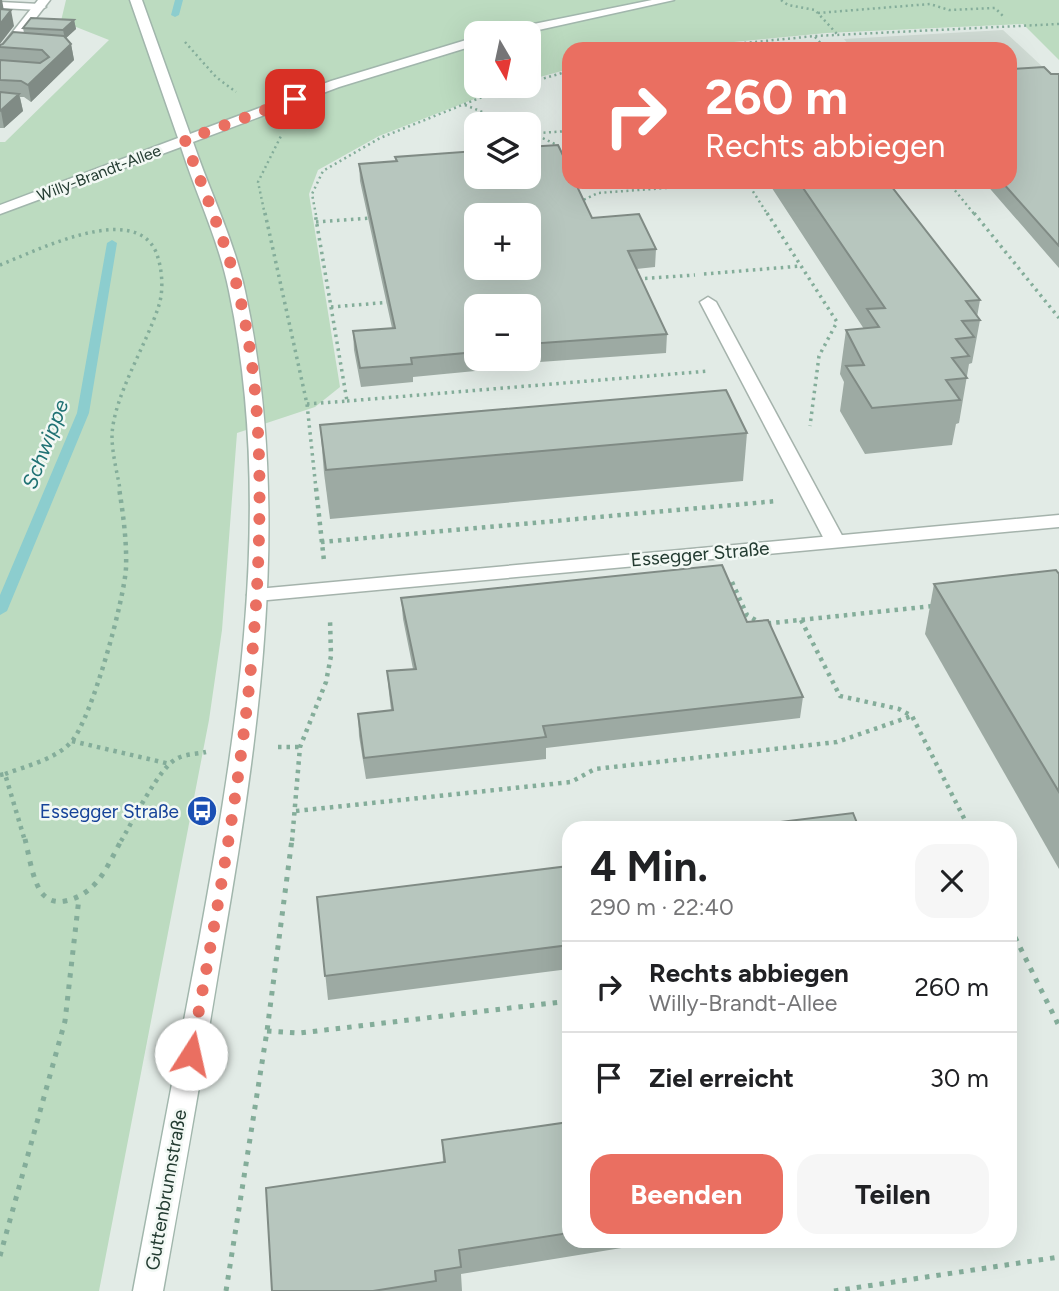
<!DOCTYPE html>
<html lang="de">
<meta charset="utf-8">
<style>
:root{--surface:#fff;--page:#f6f6f6;--text:#202124;--muted:#757577;--line:#e0e0e0;--accent:#ea6f61}
body{margin:0;font-family:Figtree,sans-serif;background:var(--page);color:var(--text);height:100vh;display:flex;flex-direction:column;font-size:26px;white-space:nowrap}
*{box-sizing:border-box;margin:0}
p{font-size:23px;color:var(--muted)}
.icon{flex:none;width:38px;height:38px;fill:none;stroke:currentColor;stroke-width:2;stroke-linecap:round;stroke-linejoin:round}
.map{position:relative;flex:1;overflow:hidden}
.sheet{position:absolute;left:562px;top:821px;width:455px;height:427px;display:flex;flex-direction:column;background:var(--surface);border-radius:21px;box-shadow:0 7px 28px #0002}
.sheet>*{flex:none}
.banner{position:absolute;left:562px;top:42px;width:455px;height:147px;border-radius:21px;box-shadow:0 7px 28px #0002;background:#ea6f61;color:#fff;overflow:hidden}
.needle{width:46px;rotate:171deg}
.controls{position:absolute;left:464px;top:21px;display:grid;gap:14px}
.controls a{display:grid;place-items:center;width:77px;height:77px;border-radius:14px;background:var(--surface);box-shadow:0 7px 28px #0002;font-size:35px}
.pin{position:absolute;display:grid;place-items:center;width:60px;height:60px;color:#fff;margin:-30px;border-radius:14px;box-shadow:0 4px 10px #0006}
.me{position:absolute;width:77px;margin:-38px;rotate:10deg;stroke-linejoin:round;filter:drop-shadow(0 0 5px #0008)}
.turn{display:flex;align-items:center;gap:24px;height:147px;padding:0 28px;font-size:32px}
.turn .icon{width:91px;height:91px;stroke-width:2.5}
.turn b{display:block;font-size:49px;line-height:60px}
.round{display:grid;place-items:center;flex:none;width:74px;height:74px;border-radius:21px;background:var(--page)}
.head{display:flex;align-items:center;justify-content:space-between;height:119px;padding:0 28px}
h1{font-size:42px;font-weight:700;line-height:52px}
.primary-button{display:flex;gap:14px;margin-top:auto;padding:14px 28px}
.primary-button a{flex:1;height:80px;border-radius:21px;background:var(--accent);color:#fff;font-size:28px;font-weight:700;line-height:80px;text-align:center}
.primary-button a+a{background:var(--page);color:var(--text)}
ul{padding:0;list-style:none}
li{display:flex;align-items:center;gap:21px;height:91px;padding:0 28px;border-top:2px solid var(--line)}
li div{flex:1}
li b{display:block;font-size:26px}
li em{font-style:normal}
.map>svg:first-child{display:block}
.built{fill:#d0dbd4}
.green{fill:#bcdbc0}
.lines{fill:none;stroke-linecap:round;stroke-linejoin:round}
.stream{fill:#8ccdce;fill-rule:evenodd}
.lane-casing{stroke:#a5b3ac;stroke-width:3}
.street-casing{stroke:#a5b3ac;stroke-width:3}
.secondary-casing{stroke:#a1b6ac;stroke-width:3}
.path-far3{stroke:#84ad9a;stroke-width:2.5;stroke-dasharray:2 3.5;stroke-linecap:butt}
.path-far2{stroke:#84ad9a;stroke-width:3.5;stroke-dasharray:2.5 4.5;stroke-linecap:butt}
.path-far1{stroke:#84ad9a;stroke-width:4.5;stroke-dasharray:3.5 5;stroke-linecap:butt}
.path{stroke:#84ad9a;stroke-width:5;stroke-dasharray:4.5 7;stroke-linecap:butt}
.lane{fill:#fff;fill-rule:evenodd}
.street{fill:#fff;fill-rule:evenodd}
.secondary{fill:#fff;fill-rule:evenodd}
.wall{fill:#9daaa3;fill-rule:evenodd}
.shaded-wall{fill:#808b85}
.building{fill:#b7c6be;stroke:#808b85;stroke-width:2;fill-rule:evenodd}
.route{stroke:#ea6f61;stroke-width:12;stroke-dasharray:0 21.6}
.labels{text-anchor:middle;dominant-baseline:central;stroke-width:5;stroke-linejoin:round;paint-order:stroke}
.far-street-label{font-size:16px;fill:#233b31;stroke:#f2f8f4}
.street-label{font-size:19px;fill:#233b31;stroke:#f2f8f4}
.transit-label{font-size:19px;fill:#164399;stroke:#f2f8f4;text-anchor:end}
.water-label{font-size:21px;font-style:italic;fill:#207274;stroke:#f2f8f4}
</style>
<div class="map">
<svg width="1059" height="1291" viewBox="0 0 1059 1291">
<rect width="100%" height="100%" fill="#e2ebe6"/>
<polygon class="built" points="1003,30 1059,82 1010,117 1010,49 852,49 844,39"/>
<polygon class="green" points="66,0 1059,0 1059,60 1023,24 826,33 664,49 569,49 569,69 529,80 528,33 476,33 476,86 508,86 379,136 318,170 309,194 340,387 315,407 237,433 222,630 209,720 99,1291 0,1291 0,142 5,142 109,40 61,21"/>
<g class="lines">
<g class="stream">
<polygon points="175,0 183,0 179,15 175,17 171,15"/>
<polygon points="112,240 117,243 89,413 7,611 0,615 0,595 77,413 107,243"/>
</g>
<g class="lane-casing">
<g id="lane">
<polygon points="0,2 40,4 46,7 40,10 0,8"/>
<polygon points="708,297 716,302 845,541 842,545 828,545 825,541 700,302"/>
</g>
</g>
<g class="street-casing">
<g id="street">
<polygon points="38,0 50,0 4,59 0,60 0,48"/>
<polygon points="1059,515 1059,527 257,601 250,599 247,595 250,591 257,589"/>
</g>
</g>
<g class="secondary-casing">
<g id="secondary">
<path d="M 130,0 L 142,0 L 190,134 L 331,81 L 476,37 L 476,45 L 339,87 L 193,142 C 210,192 234,240 245,291 C 292,507 260,730 223,944 C 204,1060 184,1175 163,1291 L 133,1291 C 155,1174 177,1057 199,941 C 238,728 274,505 229,291 C 219,241 196,194 181,147 L 0,214 L 0,205 L 178,138 Z"/>
<polygon points="652,0 674,0 525,33 503,33 509,29"/>
</g>
</g>
<g class="path-far3">
<polyline points="781,0 788,5 815,10 837,34"/>
<polyline points="818,13 930,4 949,10 995,8 1003,16"/>
<polyline points="815,37 826,49"/>
<polyline points="185,42 216,77 236,92"/>
<polyline points="684,49 815,36 1059,24"/>
<polyline points="528,83 569,71"/>
<polyline points="465,105 513,124"/>
<polyline points="528,131 557,145 560,151"/>
<polyline points="538,133 569,131"/>
<polyline points="948,182 975,215"/>
<polyline points="579,202 598,193 747,182 768,215"/>
<polyline points="265,215 258,182 282,134"/>
<polyline points="316,215 312,194 323,171 380,138 487,95 518,86"/>
</g>
<g class="path-far2">
<polyline points="265,213 307,404 316,489"/>
<polyline points="767,213 837,322 819,356 810,426"/>
<polyline points="974,213 1059,318"/>
<polyline points="316,222 371,218"/>
<path d="M 0,265 C 36,251 134,201 156,252 C 162,267 164,289 159,305 C 147,344 113,397 112,436 C 112,453 117,472 120,489"/>
<polyline points="704,274 801,266"/>
<polyline points="638,279 695,275"/>
<polyline points="331,307 392,302"/>
<polyline points="347,401 709,371"/>
<polyline points="307,404 347,401 315,213"/>
</g>
<g class="path-far1">
<polyline points="316,488 324,561"/>
<polyline points="321,542 777,501"/>
<polyline points="732,582 747,615 762,624 933,606"/>
<polyline points="801,620 840,696 899,709 912,716 969,828"/>
<polyline points="72,741 170,764"/>
<polyline points="278,747 300,747"/>
<path d="M 5,774 C 26,766 57,759 72,741 C 92,717 124,601 126,568 C 127,542 123,513 119,488"/>
<polyline points="0,775 5,774 25,841"/>
<polyline points="296,811 571,782 595,769 837,742 912,716"/>
<path d="M 121,841 C 132,823 160,765 178,758 C 186,754 197,754 206,752"/>
<polyline points="292,841 300,747 326,682 331,656 330,619"/>
</g>
<g class="path">
<path d="M 25,839 C 29,855 32,878 41,892 C 47,900 55,903 65,901 C 98,894 107,866 122,839"/>
<polyline points="1010,927 1059,1026"/>
<polyline points="267,1031 300,1033 569,1001"/>
<polyline points="0,1256 65,1021 79,898"/>
<polyline points="226,1291 267,1031 292,839"/>
<polyline points="834,1291 1059,1257"/>
</g>
<use href="#lane" class="lane"/>
<use href="#street" class="street"/>
<use href="#secondary" class="secondary"/>
</g>
<g class="wall">
<polygon points="74,20 76,29 66,38 71,44 74,60 31,102 24,97 20,97 23,111 4,128 0,128 0,45 24,33 23,28"/>
<polygon points="1051,74 1059,74 1059,268 985,183 978,184 976,182 1010,182"/>
<path d="M 395,157 L 592,218 L 656,249 L 655,267 L 636,269 L 667,334 L 666,353 L 496,365 L 496,369 L 413,377 L 413,382 L 361,387 L 354,350 L 353,331 L 392,328 L 360,181 L 359,164 L 396,161 ZM 476,306 L 528,306 L 528,359 L 476,359 Z"/>
<polygon points="768,182 888,182 980,300 977,317 980,320 972,363 969,364 959,423 956,424 952,445 865,454 840,411 844,382 840,374 846,330 864,329"/>
<polygon points="320,425 747,433 743,481 330,519 324,473"/>
<polygon points="1059,574 1059,869 925,634 934,584"/>
<polygon points="401,598 747,622 803,697 800,718 546,748 546,759 366,779 359,736 358,714 391,710 389,693 387,671 413,669 403,619"/>
<polygon points="569,866 569,969 328,1000 317,897"/>
<polygon points="569,1122 569,1241 646,1241 646,1244 461,1274 462,1291 272,1291 443,1162 442,1140"/>
</g>
<g class="shaded-wall">
<polygon points="0,0 2,0 4,11 0,15"/>
<polygon points="11,10 14,26 0,44 0,24"/>
<polygon points="74,20 76,29 65,39 63,30"/>
<polygon points="71,44 74,60 31,102 28,85"/>
<polygon points="19,94 23,111 4,128 1,111"/>
</g>
<g class="building">
<polygon points="0,9 11,10 0,24"/>
<polygon points="31,18 74,20 63,30 23,28"/>
<polygon points="13,32 64,36 71,44 28,85 21,81 0,80 0,60 40,63 49,57 42,50 0,47 0,45 3,44"/>
<polygon points="1044,67 1051,74 1059,74 1059,246 1002,182 1010,182 1010,69"/>
<polygon points="0,92 19,94 0,111"/>
<path d="M 558,145 L 569,168 L 569,182 L 575,182 L 592,218 L 639,214 L 656,249 L 628,251 L 667,334 L 528,344 L 528,306 L 476,306 L 476,352 L 411,358 L 412,364 L 360,368 L 353,331 L 395,328 L 359,164 L 397,161 L 395,157 L 476,151 L 476,177 L 528,177 L 528,147 ZM 476,215 L 528,215 L 528,268 L 476,268 Z"/>
<polygon points="799,182 888,182 980,300 966,301 980,320 962,321 974,337 956,339 969,356 952,358 967,378 946,380 960,400 872,408 846,366 864,365 846,330 879,327 867,309 885,308"/>
<polygon points="726,390 747,433 326,470 320,425"/>
<polygon points="722,565 747,622 768,620 803,697 543,726 546,737 364,758 358,714 393,710 387,671 416,669 401,598"/>
<polygon points="1056,570 1059,574 1059,792 934,584"/>
<polygon points="853,813 859,828 732,828"/>
<polygon points="569,866 569,945 325,976 317,897"/>
<polygon points="569,1122 569,1233 459,1250 461,1267 435,1271 436,1281 373,1291 272,1291 266,1188 445,1162 442,1140"/>
</g>
<g class="lines">
<path class="route" d="M 191,1054 C 222,883 255,711 259,536 C 261,454 258,370 238,290 C 225,239 203,189 185,140 L 295,99"/>
</g>
<defs>
<g id="bus-disc" transform="scale(1.575)"><circle r="9.5" fill="#1a4fb4" stroke="#f2f8f4"/><path d="M-5-6H5V4H4V6H2V4H-2V6H-4V4H-5ZM-3.5-4V0h7V-4ZM-3.5 1.2v1.5H-2V1.2ZM2 1.2v1.5H3.5V1.2Z" fill="#fff"/></g>
</defs>
<g fill-rule="evenodd">
<use href="#bus-disc" x="202" y="811"/>
</g>
<g class="labels">
<g class="far-street-label">
<text transform="translate(99 173) rotate(-21)">Willy-Brandt-Allee</text>
</g>
<g class="street-label">
<text transform="translate(700 554) rotate(-5)">Essegger Straße</text>
<text transform="translate(166 1190) rotate(-80)">Guttenbrunnstraße</text>
</g>
<g class="transit-label">
<text x="179" y="811">Essegger Straße</text>
</g>
<g class="water-label">
<text transform="translate(45 444) rotate(-69)">Schwippe</text>
</g>
</g>
</svg>
<div class="controls">
<a><svg class="needle" viewBox="-14 -14 28 28"><path d="M0-13l5 13h-10z" fill="#e53935"/><path d="M0 13l5-13h-10z" fill="#757577"/></svg></a>
<a><svg class="icon" aria-label="layers" viewBox="0 0 24 24"><path d="M12 4l9 5-9 5-9-5zM3 14l9 5 9-5"/></svg></a>
<a>+</a>
<a>−</a>
</div>
<div class="pin" style="left:295px;top:99px;background:#d93025"><svg class="icon" aria-label="arrive" viewBox="0 0 24 24"><path d="M6 21V4h12l-3 4 3 4H6"/></svg></div>
<svg class="me" style="left:191px;top:1054px" viewBox="-20 -20 40 40"><circle r="19" fill="#fff"/><path d="M0-13L10 11 0 6-10 11z" fill="#ea6f61"/></svg>
<div class="banner">
<div class="turn"><svg class="icon" aria-label="right" viewBox="0 0 24 24"><path d="M7 20v-9h11M14 6l5 5-5 5"/></svg><div><b>260 m</b>Rechts abbiegen</div></div>
</div>
<section class="sheet">
<div class="head"><div><h1>4 Min.</h1><p>290 m · 22:40</p></div><a class="round"><svg class="icon" aria-label="close" viewBox="0 0 24 24"><path d="M6 6l12 12M18 6L6 18"/></svg></a></div>
<ul>
<li><svg class="icon" aria-label="right" viewBox="0 0 24 24"><path d="M7 20v-9h11M14 6l5 5-5 5"/></svg><div><b>Rechts abbiegen</b><p>Willy-Brandt-Allee</p></div><em>260 m</em></li>
<li><svg class="icon" aria-label="arrive" viewBox="0 0 24 24"><path d="M6 21V4h12l-3 4 3 4H6"/></svg><div><b>Ziel erreicht</b></div><em>30 m</em></li>
</ul>
<div class="primary-button"><a>Beenden</a><a>Teilen</a></div>
</section>
</div>
